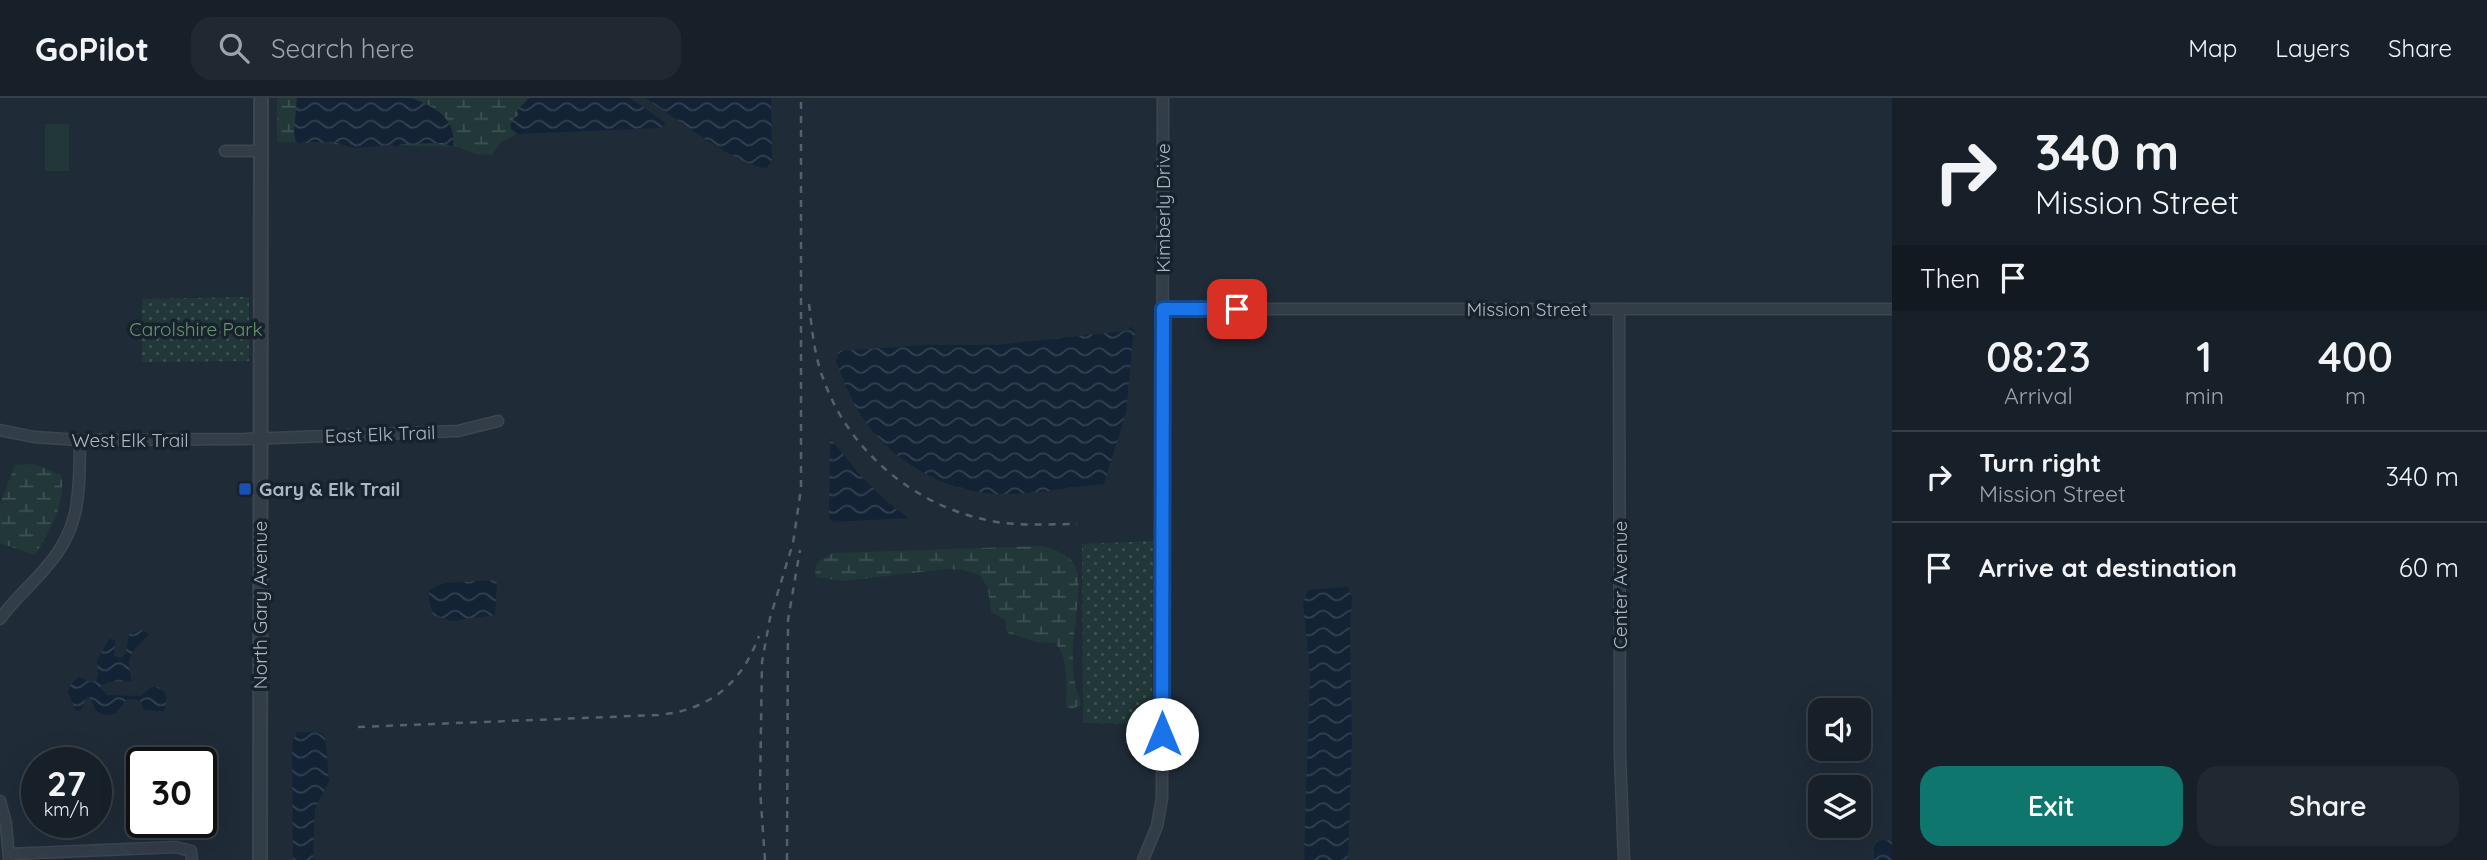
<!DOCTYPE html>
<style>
:root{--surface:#172029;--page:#202831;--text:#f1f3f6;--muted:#9ea3a8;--line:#363e46;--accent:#0f766e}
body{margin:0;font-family:Quicksand,sans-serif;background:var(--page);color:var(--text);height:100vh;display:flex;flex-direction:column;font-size:26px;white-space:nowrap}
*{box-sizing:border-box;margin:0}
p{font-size:23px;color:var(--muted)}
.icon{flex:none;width:38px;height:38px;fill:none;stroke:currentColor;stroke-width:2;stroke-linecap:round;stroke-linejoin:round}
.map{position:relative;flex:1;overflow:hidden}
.details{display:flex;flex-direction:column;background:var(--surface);width:595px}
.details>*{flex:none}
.banner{background:#172029;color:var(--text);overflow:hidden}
.tools{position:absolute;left:1808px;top:600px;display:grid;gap:14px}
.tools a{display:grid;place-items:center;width:63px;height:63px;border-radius:14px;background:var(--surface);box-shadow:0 7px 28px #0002,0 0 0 2px var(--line);font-size:35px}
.speed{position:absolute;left:21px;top:649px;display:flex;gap:14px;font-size:35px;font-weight:700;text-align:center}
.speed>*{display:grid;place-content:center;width:91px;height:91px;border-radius:50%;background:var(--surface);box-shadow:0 7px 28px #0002,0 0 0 2px var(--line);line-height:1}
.speed small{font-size:18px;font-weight:400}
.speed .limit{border:4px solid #111;border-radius:10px;background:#fff;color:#111}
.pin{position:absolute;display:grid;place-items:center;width:60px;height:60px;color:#fff;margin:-30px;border-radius:14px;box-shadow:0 4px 10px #0006}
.me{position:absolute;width:77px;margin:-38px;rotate:0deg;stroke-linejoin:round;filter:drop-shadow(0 0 5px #0008)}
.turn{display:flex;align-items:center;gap:24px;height:147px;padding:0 28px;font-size:32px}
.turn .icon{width:91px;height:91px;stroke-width:2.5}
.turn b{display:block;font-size:49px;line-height:60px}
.then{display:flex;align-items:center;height:66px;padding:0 28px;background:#0003;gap:14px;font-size:26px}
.eta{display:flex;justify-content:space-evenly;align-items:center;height:119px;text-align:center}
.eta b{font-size:42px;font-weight:600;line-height:49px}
.action{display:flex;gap:14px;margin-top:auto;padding:14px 28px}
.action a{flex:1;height:80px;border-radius:21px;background:var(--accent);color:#fff;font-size:28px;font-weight:600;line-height:80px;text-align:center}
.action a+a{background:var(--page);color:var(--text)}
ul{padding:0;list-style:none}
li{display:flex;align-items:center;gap:21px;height:91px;padding:0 28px;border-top:2px solid var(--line)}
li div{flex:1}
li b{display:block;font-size:26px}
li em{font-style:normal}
header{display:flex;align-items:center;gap:42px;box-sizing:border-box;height:98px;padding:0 35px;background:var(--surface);border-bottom:2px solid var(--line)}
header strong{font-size:33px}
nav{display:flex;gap:38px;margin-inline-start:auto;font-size:24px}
.search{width:490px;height:63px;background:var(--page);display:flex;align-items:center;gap:18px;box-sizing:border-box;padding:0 24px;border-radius:21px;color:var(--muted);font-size:26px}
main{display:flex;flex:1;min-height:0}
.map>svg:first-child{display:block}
.grass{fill:url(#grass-dots)}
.wetland{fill:url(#wetland-marsh)}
.garden{fill:#213738}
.water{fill:url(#water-waves)}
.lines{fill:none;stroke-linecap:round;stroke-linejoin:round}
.minor-casing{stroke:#3c4651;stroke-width:13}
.tertiary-casing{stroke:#3c4651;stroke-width:16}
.minor{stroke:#333d48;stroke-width:10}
.tertiary{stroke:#333d48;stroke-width:12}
.rail{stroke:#54616f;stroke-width:2.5;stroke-dasharray:7 7;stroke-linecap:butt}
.route-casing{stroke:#114b97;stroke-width:18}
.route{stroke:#1a73e8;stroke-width:12}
.transit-dot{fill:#1a4fb4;stroke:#18222c;stroke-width:2.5}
.labels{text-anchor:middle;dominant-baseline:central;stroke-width:7;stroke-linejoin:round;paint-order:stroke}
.street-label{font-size:19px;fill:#adb8c5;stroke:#18222c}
.park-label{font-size:19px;fill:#64966c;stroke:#18222c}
.poi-label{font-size:19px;font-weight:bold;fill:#adb8c5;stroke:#18222c;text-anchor:start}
</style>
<header>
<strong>GoPilot</strong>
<div class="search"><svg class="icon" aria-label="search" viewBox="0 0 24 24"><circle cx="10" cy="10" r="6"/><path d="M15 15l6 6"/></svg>Search here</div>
<nav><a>Map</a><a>Layers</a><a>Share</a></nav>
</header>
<main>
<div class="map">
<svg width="1892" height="762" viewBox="0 0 1892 762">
<defs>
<pattern id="grass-dots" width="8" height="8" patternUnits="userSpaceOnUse" patternTransform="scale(1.75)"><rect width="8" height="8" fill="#213738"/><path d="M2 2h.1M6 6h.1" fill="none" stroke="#3f5253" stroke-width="1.8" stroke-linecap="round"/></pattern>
<pattern id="wetland-marsh" width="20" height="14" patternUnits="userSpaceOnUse" patternTransform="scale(1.75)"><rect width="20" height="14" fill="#213738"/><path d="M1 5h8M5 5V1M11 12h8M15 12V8" fill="none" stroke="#3f5253"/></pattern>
<pattern id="water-waves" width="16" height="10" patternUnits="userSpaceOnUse" patternTransform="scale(1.75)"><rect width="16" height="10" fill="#132335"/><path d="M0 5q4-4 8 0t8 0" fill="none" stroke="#334151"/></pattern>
</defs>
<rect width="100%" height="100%" fill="#1f2b37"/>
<g class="grass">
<polygon points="249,199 249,263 142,264 142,201"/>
<polygon points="1153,443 1152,621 1144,626 1083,625 1082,446"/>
</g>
<g class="wetland">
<polygon points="277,0 527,0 523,8 517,36 501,44 492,57 476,56 458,49 277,44"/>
<path d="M 32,366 C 45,369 50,374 61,377 C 67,404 49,435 35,457 L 0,445 L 0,405 L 15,367 Z"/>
<path d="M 1041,448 C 1091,459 1077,484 1076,526 C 1072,540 1072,571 1075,585 C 1076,594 1081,598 1081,607 L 1072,611 L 1066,610 C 1066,589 1070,562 1055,545 L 1036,544 L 1008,535 L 1005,522 L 991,514 L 988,490 L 980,477 L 963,472 L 947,471 L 844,483 L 816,479 L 815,469 L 819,463 L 833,455 Z"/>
</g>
<rect class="garden" x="45" y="26" width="24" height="47"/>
<g class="water">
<path d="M 297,0 L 412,0 C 437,10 456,20 453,49 L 442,45 L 401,46 L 397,49 L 391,47 L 354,50 L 333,44 L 296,45 L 294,34 Z"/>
<path d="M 530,0 L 630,0 L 666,25 L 660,30 L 518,36 L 511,31 C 510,23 512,21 519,17 L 517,12 Z"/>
<path d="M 645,0 L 771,0 L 772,61 L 767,70 C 740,70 670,16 645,0 Z"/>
<path d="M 1131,228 L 1136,235 L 1133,240 L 1126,315 L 1104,386 C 1069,389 1032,397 997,396 C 946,394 893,364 864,322 C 852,305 844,283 836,264 L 839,253 L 927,247 L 996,247 L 1126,233 Z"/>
<polygon points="830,340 861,378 886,403 909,420 833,424 829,420"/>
<polygon points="494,482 497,485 495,517 452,523 433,517 429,503 429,492 444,485"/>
<polygon points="1348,489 1352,499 1350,533 1352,646 1348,762 1304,762 1310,573 1303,506 1308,492"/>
<path d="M 142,532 L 149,536 C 141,547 130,550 129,566 C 128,572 132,576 131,583 L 108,584 L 100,589 L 107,597 L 141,598 L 151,589 C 166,587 169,601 164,613 L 144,612 L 140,602 L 127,601 L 115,616 L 105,617 L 96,613 L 91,602 L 88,599 L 86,600 L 81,612 L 76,613 L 68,594 L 72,585 L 79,579 L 91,584 L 96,583 L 98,578 L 97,563 L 109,541 L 115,542 L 114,558 L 122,560 L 126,555 L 129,536 Z"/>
<polygon points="297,634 320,634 325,638 329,683 315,711 313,762 293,762 292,658 293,642"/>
<polygon points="1892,742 1892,762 1874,762 1874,749 1877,743"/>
</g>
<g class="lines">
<g class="minor-casing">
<g id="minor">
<polyline points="225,53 261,53"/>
<polyline points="1163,211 1892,211"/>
<polyline points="1619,211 1620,657 1624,762"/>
<polyline points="0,332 34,339 80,342 245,341 458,333 498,323"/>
<path d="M 0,521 C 14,501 33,486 48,467 C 82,428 79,391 80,342"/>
<polyline points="0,703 6,726 9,761"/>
<polyline points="10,756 176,749 191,753 192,762"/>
<polyline points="1143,762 1157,728 1162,700 1163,0"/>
</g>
</g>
<g class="tertiary-casing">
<polyline id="tertiary" points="260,762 261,0"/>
</g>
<use href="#minor" class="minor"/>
<use href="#tertiary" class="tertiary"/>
<g class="rail">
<path d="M 809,206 C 812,231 814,256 823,280 C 849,355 918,411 997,424 C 1023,428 1050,426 1077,426"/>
<path d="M 358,629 L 658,617 C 710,612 741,586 759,538"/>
<polyline points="765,762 760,691 762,564 770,520 793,445 801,391 801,0"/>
<polyline points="787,762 788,522 800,452"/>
</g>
</g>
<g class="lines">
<g class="route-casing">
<polyline id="route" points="1162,636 1163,211 1237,211"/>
</g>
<use href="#route" class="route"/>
</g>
<rect class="transit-dot" x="238" y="384" width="14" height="14" rx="3.5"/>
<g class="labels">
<g class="street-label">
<text transform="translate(1163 110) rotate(-90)">Kimberly Drive</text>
<text x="1527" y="211">Mission Street</text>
<text transform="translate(380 336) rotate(-2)">East Elk Trail</text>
<text x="130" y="342">West Elk Trail</text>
<text transform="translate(1620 487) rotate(-90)">Center Avenue</text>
<text transform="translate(260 507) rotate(-90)">North Gary Avenue</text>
</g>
<g class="park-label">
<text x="196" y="231">Carolshire Park</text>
</g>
<g class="poi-label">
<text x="259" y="391">Gary &amp; Elk Trail</text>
</g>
</g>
</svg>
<div class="tools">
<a><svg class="icon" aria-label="sound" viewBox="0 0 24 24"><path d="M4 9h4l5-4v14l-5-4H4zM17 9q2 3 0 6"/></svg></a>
<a><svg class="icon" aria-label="layers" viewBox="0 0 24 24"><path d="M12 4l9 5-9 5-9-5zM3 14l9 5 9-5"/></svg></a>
</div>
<div class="speed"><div>27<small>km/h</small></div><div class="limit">30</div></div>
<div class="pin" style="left:1237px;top:211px;background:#d93025"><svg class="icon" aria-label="arrive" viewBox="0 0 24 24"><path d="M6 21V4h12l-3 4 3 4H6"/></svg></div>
<svg class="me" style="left:1162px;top:636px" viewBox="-20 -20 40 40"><circle r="19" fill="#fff"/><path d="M0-13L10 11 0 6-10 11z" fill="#1a73e8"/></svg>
</div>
<section class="details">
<div class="banner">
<div class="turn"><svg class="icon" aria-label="right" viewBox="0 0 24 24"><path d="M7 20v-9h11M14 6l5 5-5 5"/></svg><div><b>340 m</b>Mission Street</div></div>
<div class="then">Then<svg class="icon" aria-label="arrive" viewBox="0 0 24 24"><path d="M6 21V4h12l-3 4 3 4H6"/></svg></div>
</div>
<div class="eta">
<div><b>08:23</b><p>Arrival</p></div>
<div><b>1</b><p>min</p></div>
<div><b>400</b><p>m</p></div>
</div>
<ul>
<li><svg class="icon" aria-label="right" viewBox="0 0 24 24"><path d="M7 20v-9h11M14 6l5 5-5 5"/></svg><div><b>Turn right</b><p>Mission Street</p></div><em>340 m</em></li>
<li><svg class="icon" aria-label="arrive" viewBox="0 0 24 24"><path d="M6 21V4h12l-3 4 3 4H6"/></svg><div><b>Arrive at destination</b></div><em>60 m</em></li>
</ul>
<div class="action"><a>Exit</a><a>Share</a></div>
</section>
</main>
